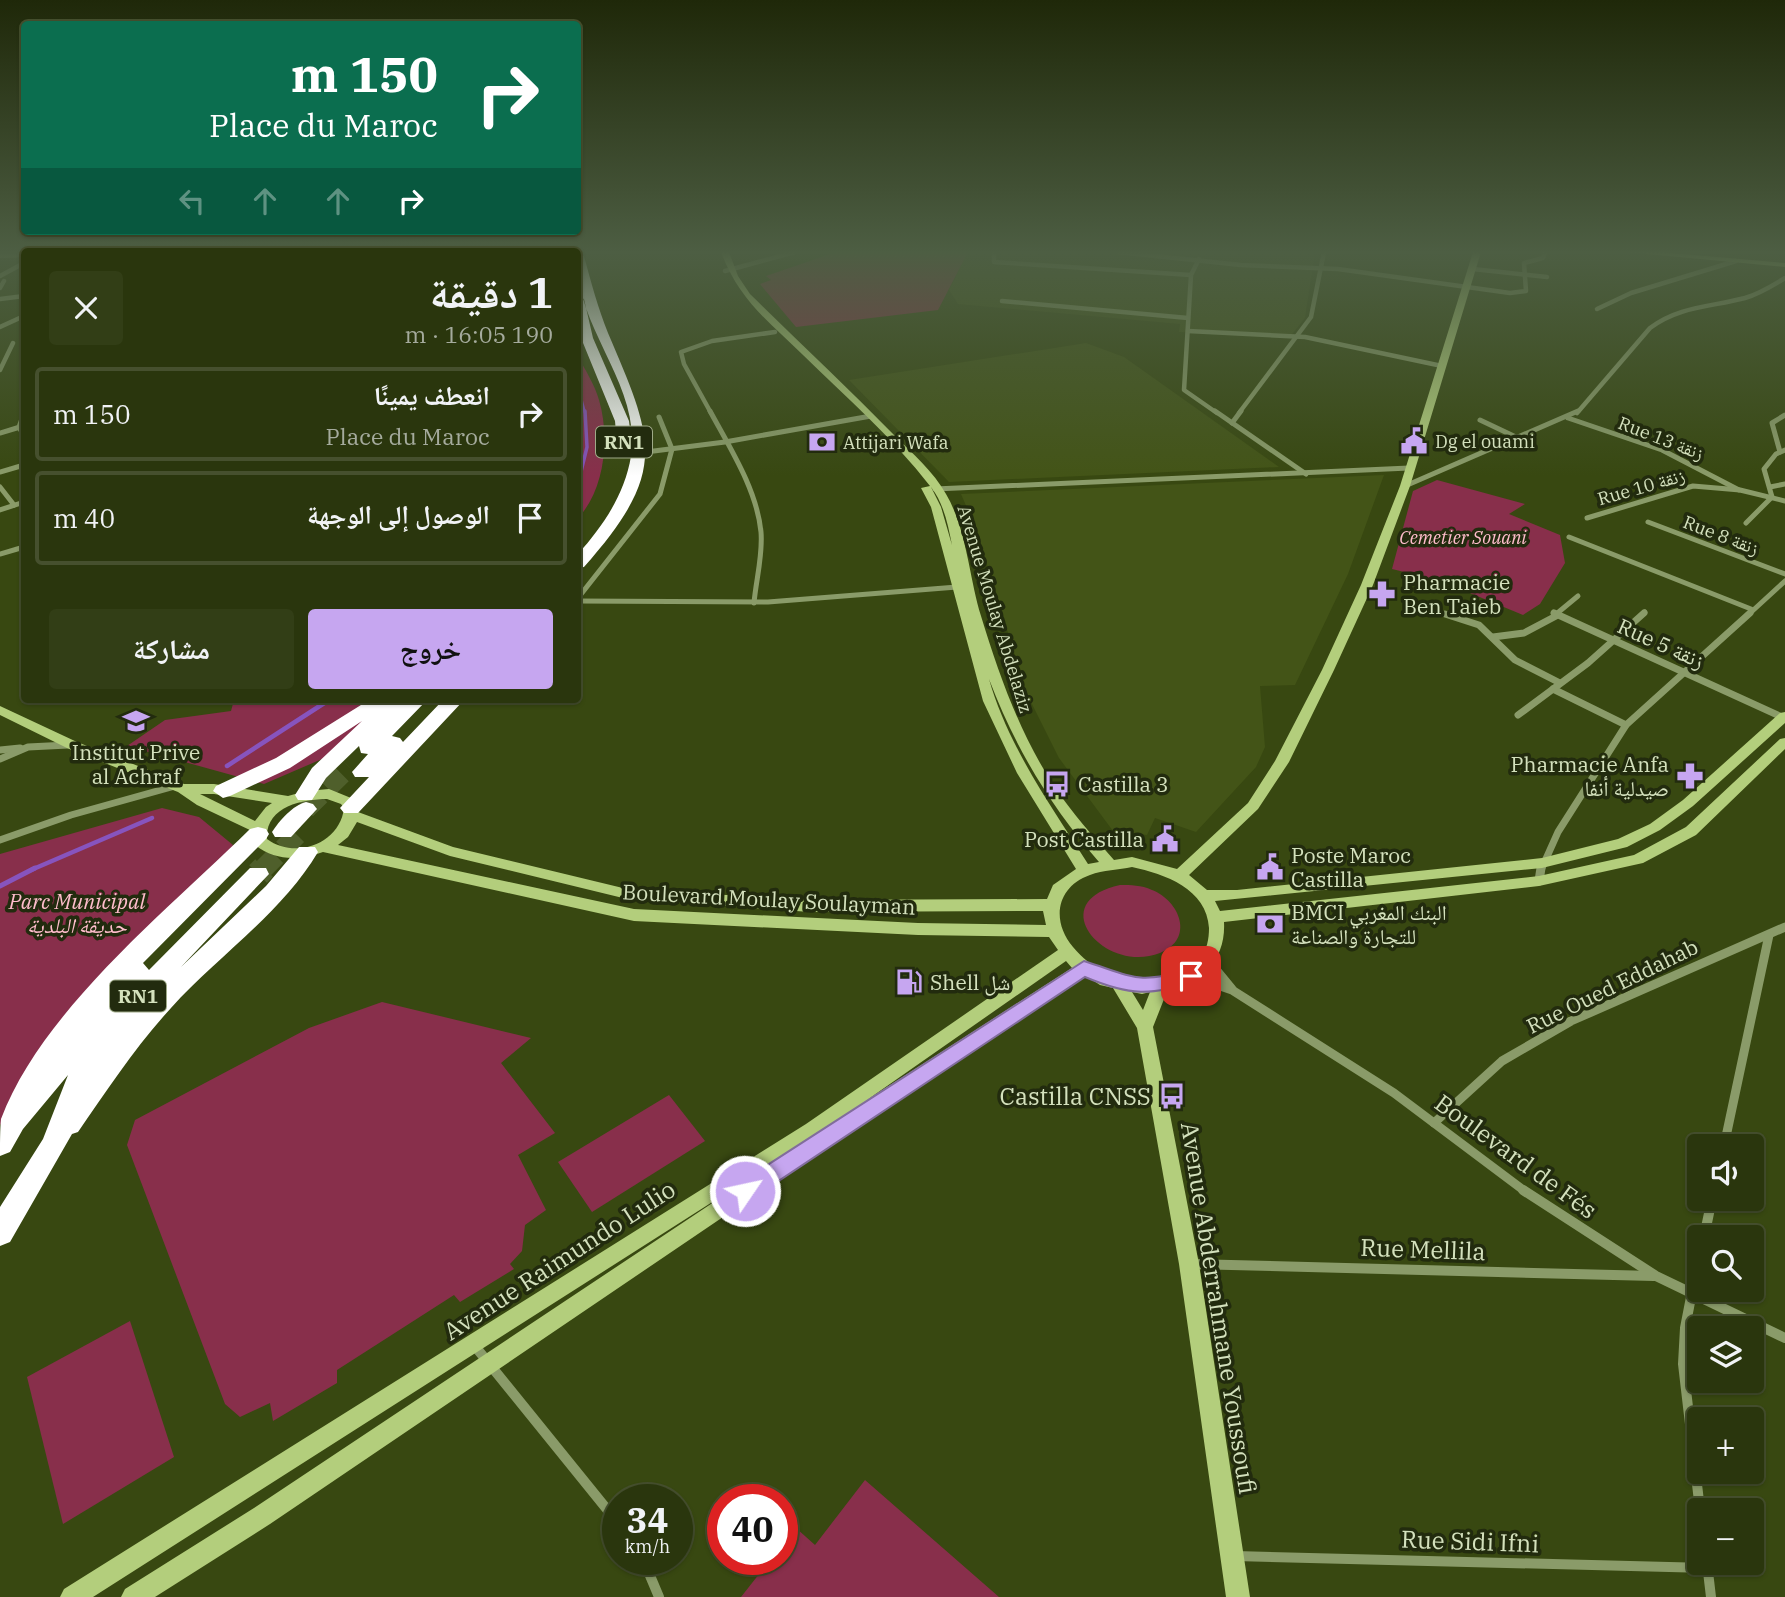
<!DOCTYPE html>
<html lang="ar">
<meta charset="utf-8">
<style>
:root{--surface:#2a360d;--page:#323e16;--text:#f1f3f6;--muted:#a5ab9d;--line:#46502e;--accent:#c6a6f0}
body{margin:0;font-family:"IBM Plex Serif","Noto Naskh Arabic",serif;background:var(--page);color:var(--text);direction:rtl;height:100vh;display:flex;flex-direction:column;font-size:26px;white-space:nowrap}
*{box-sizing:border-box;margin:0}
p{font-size:23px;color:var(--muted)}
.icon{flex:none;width:38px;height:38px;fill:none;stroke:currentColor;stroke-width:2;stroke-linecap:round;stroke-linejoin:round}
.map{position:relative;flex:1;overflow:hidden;direction:ltr}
.drawer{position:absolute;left:21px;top:248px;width:560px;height:455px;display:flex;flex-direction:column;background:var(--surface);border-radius:7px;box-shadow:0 2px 5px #0004,0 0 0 2px var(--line);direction:rtl}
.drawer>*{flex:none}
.guide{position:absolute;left:21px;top:21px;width:560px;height:214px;border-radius:7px;box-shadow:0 2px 5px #0004,0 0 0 2px var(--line);direction:rtl;background:#0b6e4f;color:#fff;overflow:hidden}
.buttons{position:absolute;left:1687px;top:1134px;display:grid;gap:14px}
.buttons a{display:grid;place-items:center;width:77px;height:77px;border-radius:7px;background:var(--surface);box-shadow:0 2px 5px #0004,0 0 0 2px var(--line);font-size:35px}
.speed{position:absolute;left:602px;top:1484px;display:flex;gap:14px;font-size:35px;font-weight:700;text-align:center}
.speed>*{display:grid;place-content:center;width:91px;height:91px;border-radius:50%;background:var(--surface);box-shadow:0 2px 5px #0004,0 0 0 2px var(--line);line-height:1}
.speed small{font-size:18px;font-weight:400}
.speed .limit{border:10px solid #d22;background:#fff;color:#111}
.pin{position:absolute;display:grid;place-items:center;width:60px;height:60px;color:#fff;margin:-30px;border-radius:14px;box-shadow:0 4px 10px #0006}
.me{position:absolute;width:77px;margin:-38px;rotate:56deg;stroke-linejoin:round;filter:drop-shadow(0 0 5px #0008)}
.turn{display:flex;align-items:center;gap:24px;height:147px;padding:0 28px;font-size:32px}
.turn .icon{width:91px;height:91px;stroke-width:2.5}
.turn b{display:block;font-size:49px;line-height:60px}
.lanes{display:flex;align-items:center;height:66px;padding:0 28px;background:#0003;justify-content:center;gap:35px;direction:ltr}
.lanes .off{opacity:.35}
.round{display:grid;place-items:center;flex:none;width:74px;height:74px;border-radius:7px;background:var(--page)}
.headline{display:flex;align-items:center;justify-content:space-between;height:119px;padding:0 28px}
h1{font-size:42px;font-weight:800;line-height:52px}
.button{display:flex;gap:14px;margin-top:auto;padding:14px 28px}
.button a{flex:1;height:80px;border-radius:7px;background:var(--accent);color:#111;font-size:28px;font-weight:800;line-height:80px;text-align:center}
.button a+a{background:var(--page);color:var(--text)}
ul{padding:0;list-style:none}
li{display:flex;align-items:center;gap:21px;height:94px;margin:0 14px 10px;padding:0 14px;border:4px solid var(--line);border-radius:7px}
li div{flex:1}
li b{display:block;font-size:26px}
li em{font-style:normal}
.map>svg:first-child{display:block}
.built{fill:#435417}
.green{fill:#882f4b}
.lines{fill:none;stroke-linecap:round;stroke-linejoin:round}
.stream-far3{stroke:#8754be;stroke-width:2.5}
.stream-far2{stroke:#8754be;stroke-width:3.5}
.stream-far1{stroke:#8754be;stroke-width:4.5}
.stream{stroke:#8754be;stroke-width:5}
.highway-tunnel-far1{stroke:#4f5f2b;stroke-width:20;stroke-dasharray:20 10;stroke-linecap:butt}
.highway-tunnel{stroke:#4f5f2b;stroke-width:25;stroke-dasharray:25 12;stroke-linecap:butt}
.street-far4{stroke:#8a9b69;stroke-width:4.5}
.street-far3{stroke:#8a9b69;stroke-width:5}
.street-far2{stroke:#8a9b69;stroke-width:7}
.street-far1{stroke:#8a9b69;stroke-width:9}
.street{stroke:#8a9b69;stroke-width:10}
.secondary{fill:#b3ce7c;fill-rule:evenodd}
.highway{fill:#fff;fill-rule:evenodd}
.route{fill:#c6a6f0;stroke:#816c9c;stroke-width:2}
.labels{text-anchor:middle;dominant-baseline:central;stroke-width:7;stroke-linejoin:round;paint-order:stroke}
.far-street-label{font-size:18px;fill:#d4e1bd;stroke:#222b0e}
.far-poi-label{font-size:18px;fill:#d4e1bd;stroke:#222b0e;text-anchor:start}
.far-park-label{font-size:18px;font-style:italic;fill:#ffbdcc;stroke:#222b0e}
.shield{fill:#222b0e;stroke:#9faa88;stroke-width:2}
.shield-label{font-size:19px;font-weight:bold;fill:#d4e1bd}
.poi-label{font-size:21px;fill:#d4e1bd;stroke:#222b0e;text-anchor:start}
.street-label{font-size:21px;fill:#d4e1bd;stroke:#222b0e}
.park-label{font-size:21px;font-style:italic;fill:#ffbdcc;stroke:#222b0e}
.near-poi-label{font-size:24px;fill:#d4e1bd;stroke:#222b0e;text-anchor:end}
.near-street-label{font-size:24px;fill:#d4e1bd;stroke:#222b0e}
</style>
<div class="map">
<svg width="1785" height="1597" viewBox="0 0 1785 1597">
<rect width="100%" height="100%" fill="#384811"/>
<g class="built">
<polygon points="968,252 1315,252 1305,318 1289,338 1179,332 1180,324 958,304 949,290"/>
<polygon points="1086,343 1124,357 1279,467 949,482 849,380"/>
<polygon points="1384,475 1348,574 1295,685 1260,686 1265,747 1256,767 1196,832 1155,818 1147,835 1113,831 1059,758 1027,694 976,529 961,494"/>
</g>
<g class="green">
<polygon points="836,252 968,252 938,310 796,327 760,284 771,280 766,276"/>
<path d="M 578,356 C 585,370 595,385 599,400 C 610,437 605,490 578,518 Z"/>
<polygon points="1437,480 1525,504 1509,514 1560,535 1565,563 1540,604 1523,615 1441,581 1392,569 1413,491"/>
<polygon points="234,700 388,700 329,756 264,784 127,746 165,720 231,711"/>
<polygon points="162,808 199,817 233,845 224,867 83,1022 0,1125 0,854"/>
<path d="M 1120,885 C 1131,885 1141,885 1152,890 C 1180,901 1195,939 1160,953 C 1105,975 1042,902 1120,885 Z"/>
<polygon points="382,1002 531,1038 501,1063 555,1133 518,1155 546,1210 525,1225 522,1251 510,1264 514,1269 460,1302 454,1295 337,1370 337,1383 273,1421 270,1403 240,1417 225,1404 127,1145 135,1120 309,1028"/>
<polygon points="669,1095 705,1141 592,1212 558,1162"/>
<polygon points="130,1321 174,1457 63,1524 27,1377"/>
<polygon points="865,1480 999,1597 741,1597 771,1559 782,1559 782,1545 796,1528 815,1545"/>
</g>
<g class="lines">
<polyline class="stream-far3" points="578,386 585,413"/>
<polyline class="stream-far2" points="578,484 587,447 585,411"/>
<g class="stream-far1">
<polyline points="227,766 329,700"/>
<polyline points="31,870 152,818"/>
</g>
<polyline class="stream" points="0,886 35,868"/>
<g class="highway-tunnel-far1">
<polyline points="306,809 349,767"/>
<polyline points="262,870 297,835"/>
</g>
<polyline class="highway-tunnel" points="258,874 264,868"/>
<g class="street-far4">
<polyline points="994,252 994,262 1191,275"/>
<polyline points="1118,252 1241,265 1338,269 1510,293 1526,291 1524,263 1543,258 1545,253"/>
<polyline points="0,256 24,255"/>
<polyline points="1199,259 1191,275 1184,390 1217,413"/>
<polyline points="1473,269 1547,277"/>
<polyline points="725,271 795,252"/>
<polyline points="0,276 24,263"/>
<polyline points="0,288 4,281"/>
<polyline points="0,299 24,296"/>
<polyline points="1002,301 1188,318"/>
<polyline points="1597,309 1631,293 1736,261"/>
<polyline points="0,327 24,316"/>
<polyline points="1188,331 1305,337 1442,366"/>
<polyline points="0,370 13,343"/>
<polyline points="711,413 684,364 681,352 712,341 775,332"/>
<polyline points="1239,413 1311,317 1324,252"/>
<path d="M 1577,413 L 1650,328 C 1679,306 1711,307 1745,298 C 1759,294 1772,286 1785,278"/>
</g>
<g class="street-far3">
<path d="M 710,411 C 730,448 757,490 761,532 C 763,555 756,580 754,603"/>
<polyline points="1215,411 1306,474"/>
<polyline points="24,413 19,427 24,436"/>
<polyline points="1568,418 1662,450 1739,490"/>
<polyline points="1480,420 1518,438"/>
<polyline points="1232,423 1241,411"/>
<polyline points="0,433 20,427"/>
<polyline points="1780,452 1772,423 1785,415"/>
<polyline points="638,453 725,442 871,416"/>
<polyline points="0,472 24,465"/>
<polyline points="1405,486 1578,411"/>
<polyline points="0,487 14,505"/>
<polyline points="1770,487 1785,484"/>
<polyline points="935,489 1409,468"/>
<polyline points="1772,497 1764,469 1776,454 1785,450"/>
<polyline points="0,510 24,502"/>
<polyline points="1587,518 1693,486 1740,490 1785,501"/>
<polyline points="1648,522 1785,574"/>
<polyline points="1746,523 1772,497"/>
<polyline points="1569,537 1751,609"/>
<polyline points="0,554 24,547"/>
<polyline points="578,598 660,494 672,449 659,417"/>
<polyline points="578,601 768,602 957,587"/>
<polyline points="1445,614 1448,615"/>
<polyline points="1555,615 1578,596"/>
<polyline points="1642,615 1645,612"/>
<polyline points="1748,615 1785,581"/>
</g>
<g class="street-far2">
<polyline points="1554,613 1784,718"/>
<polyline points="1445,614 1479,625 1515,660 1560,683"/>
<polyline points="1493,637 1524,633 1556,616"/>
<polyline points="1553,689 1626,725"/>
<polyline points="1518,715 1588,663 1644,613"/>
<polyline points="0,750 20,748"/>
<polyline points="0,759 28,747 68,745"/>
<polyline points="0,840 71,815 175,786"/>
<polyline points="1541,870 1558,832 1626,725 1750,613"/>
</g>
<g class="street-far1">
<polyline points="1539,881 1541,868"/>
<polyline points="1209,961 1232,989"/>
<polyline points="1191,976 1232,990 1394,1093 1526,1192"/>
<polyline points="1434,1123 1502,1061 1571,1021 1785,927"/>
<polyline points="1724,1146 1769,935"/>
</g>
<g class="street">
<polyline points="1523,1190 1656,1276 1785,1338"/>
<polyline points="1704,1237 1712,1199"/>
<polyline points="1699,1256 1685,1328 1683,1364 1700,1510"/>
<polyline points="1190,1264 1654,1276"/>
<polyline points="474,1345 618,1523"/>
<polyline points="1235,1556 1708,1568"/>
<polyline points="643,1559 659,1597"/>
<polyline points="1707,1563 1711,1597"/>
</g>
<g class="secondary">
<path d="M 721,252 L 729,252 L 738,276 L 750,294 C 798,341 847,387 894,435 C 912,453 934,472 946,494 C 967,530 969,577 981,616 C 999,675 1020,734 1054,786 C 1072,813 1093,836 1114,860 L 1132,857 L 1177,869 L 1248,803 L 1275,761 L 1322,670 L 1361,585 L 1400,486 L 1473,252 L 1481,252 L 1410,486 L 1373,585 L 1334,670 L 1289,762 L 1258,809 L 1189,875 L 1207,890 L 1237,890 L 1542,858 L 1618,839 L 1650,824 L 1683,800 L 1780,713 L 1785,712 L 1785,723 L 1693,806 L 1660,830 L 1627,847 L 1542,868 L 1215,901 L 1220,911 L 1539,876 L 1634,855 L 1686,827 L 1780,739 L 1785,738 L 1785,749 L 1696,835 L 1643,863 L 1539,886 L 1224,922 C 1226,959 1203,982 1168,989 L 1153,1027 L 1199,1264 L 1250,1597 L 1226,1597 L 1179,1264 L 1137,1028 L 1113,988 L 1100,985 L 1085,975 L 971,1049 L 270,1524 L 155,1597 L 121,1597 L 125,1589 L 254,1508 L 750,1178 L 93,1597 L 60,1597 L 64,1589 L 806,1124 L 1058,950 L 1049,937 L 918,935 L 634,921 L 323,852 C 299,861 276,861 255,845 L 252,831 L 197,805 L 178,792 L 67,748 L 0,715 L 0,706 L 77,742 L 184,784 L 214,784 L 288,796 L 306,791 L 329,789 L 351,798 L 358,808 L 358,812 L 453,847 L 627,889 L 810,900 L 1047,899 L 1053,885 L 1076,869 L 1017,773 L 983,701 L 931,507 L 921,488 L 930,486 C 893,438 846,397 803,355 C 768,321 739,300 721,252 ZM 931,487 C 944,504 948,525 952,545 L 941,507 ZM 989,679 C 1015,748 1051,807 1099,862 L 1088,864 C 1051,806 1008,746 989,679 ZM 200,794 L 214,794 L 272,803 L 266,807 L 255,821 ZM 327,799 L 341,804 L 344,808 C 340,844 295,860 267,839 C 265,807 302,799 327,799 ZM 357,822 L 450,856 L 627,899 L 810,912 L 1043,911 L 1046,925 L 918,923 L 634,909 L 338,845 L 348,837 ZM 1132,867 C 1165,874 1207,889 1209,928 C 1209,939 1207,950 1200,958 C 1190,970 1178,974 1163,977 C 1127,984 1097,976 1073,947 C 1051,921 1056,887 1090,875 C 1103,870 1119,870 1132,867 ZM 1066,961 L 1072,968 L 867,1100 ZM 1132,992 L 1142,994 L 1150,992 L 1143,1010 Z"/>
<polygon points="1626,252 1660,252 1785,263 1785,267"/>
</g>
<g class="highway">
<path d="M 578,253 L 584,256 C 591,282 598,308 608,333 C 654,441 669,471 584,567 L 578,568 L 578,554 C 603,526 625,494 631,456 L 625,458 L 618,454 L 615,421 L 581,338 L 578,296 L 584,299 L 593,338 L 629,421 L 632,446 C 636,378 571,321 578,253 Z"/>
<polygon points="369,700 399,700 401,704 406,700 427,700 392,736 400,738 403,742 443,700 464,700 358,813 344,813 340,808 369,777 355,777 352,772 368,754 361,753 359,746 326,778 312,800 298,800 295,795 312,768 362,721 290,768 230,796 223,798 213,791 216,786 276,758"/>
<path d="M 306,802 L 313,804 L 317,809 L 291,837 L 275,837 L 272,832 C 279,821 293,805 306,802 Z"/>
<path d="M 258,827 L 266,829 L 269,834 L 266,839 L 143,963 L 149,970 L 250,868 L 266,868 L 269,874 L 181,967 L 266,886 L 299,847 L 315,847 L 318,852 C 282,913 218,956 171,1008 C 136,1046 107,1090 78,1132 L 72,1134 L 10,1242 L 0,1246 L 0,1207 L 43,1139 L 68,1075 L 23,1129 L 10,1152 L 0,1156 C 0,1145 0,1129 1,1119 C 42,1010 168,910 250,829 Z"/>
</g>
</g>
<linearGradient id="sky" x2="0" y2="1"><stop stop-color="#1f2809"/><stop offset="0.53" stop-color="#4d5e43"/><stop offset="1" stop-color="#4d5e43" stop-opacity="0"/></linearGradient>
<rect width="1785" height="476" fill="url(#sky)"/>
<path class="route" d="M 1084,961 C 1134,977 1137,985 1191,969 L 1200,976 L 1197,981 C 1151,996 1130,996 1085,977 L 753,1198 L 745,1201 L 738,1198 L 734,1191 L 738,1184 Z"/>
<defs>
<g id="civic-bare" transform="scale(2.1)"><path d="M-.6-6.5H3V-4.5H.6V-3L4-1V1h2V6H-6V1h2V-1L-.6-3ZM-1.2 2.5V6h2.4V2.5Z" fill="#c6a6f0" stroke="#222b0e" stroke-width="2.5" paint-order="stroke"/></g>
<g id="bank-bare" transform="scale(2.1)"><path d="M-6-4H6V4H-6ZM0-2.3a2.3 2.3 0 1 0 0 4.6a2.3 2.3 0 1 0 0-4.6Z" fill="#c6a6f0" stroke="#222b0e" stroke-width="2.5" paint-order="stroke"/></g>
<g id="pharmacy-bare" transform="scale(2.1)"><path d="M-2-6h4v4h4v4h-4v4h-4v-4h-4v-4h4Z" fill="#c6a6f0" stroke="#222b0e" stroke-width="2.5" paint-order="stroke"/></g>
<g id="school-bare" transform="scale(2.1)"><path d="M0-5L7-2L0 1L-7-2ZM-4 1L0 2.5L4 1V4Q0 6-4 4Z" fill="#c6a6f0" stroke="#222b0e" stroke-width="2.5" paint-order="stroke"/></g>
<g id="bus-bare" transform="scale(2.1)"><path d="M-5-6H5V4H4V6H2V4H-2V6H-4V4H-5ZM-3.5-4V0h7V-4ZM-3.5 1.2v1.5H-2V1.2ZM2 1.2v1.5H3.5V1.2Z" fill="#c6a6f0" stroke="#222b0e" stroke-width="2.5" paint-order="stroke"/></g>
<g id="fuel-bare" transform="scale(2.1)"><path d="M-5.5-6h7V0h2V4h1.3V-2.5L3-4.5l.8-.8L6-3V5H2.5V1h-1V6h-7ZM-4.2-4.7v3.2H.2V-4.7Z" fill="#c6a6f0" stroke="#222b0e" stroke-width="2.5" paint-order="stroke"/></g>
</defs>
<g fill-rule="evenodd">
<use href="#civic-bare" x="1414" y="441"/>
<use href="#bank-bare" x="822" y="442"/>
<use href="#pharmacy-bare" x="1382" y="594"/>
<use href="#school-bare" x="136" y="721"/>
<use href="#pharmacy-bare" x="1690" y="776"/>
<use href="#bus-bare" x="1057" y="784"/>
<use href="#civic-bare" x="1165" y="839"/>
<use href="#civic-bare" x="1270" y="867"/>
<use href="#bank-bare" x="1270" y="924"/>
<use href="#fuel-bare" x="909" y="982"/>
<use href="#bus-bare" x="1172" y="1096"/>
</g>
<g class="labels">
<g class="far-street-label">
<text transform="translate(1661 438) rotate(21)">Rue 13 زنقة</text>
<text transform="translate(1641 487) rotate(-16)">Rue 10 زنقة</text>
<text transform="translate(1721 535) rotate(21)">Rue 8 زنقة</text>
<text transform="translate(995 609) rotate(73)">Avenue Moulay Abdelaziz</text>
</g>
<g class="far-poi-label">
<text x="1435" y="441">Dg el ouami</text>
<text x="843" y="442">Attijari Wafa</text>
</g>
<g class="far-park-label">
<text x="1463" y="537">Cemetier Souani</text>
</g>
<g class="shield">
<rect x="596" y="426.5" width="56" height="31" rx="5"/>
<rect x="110" y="980.5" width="56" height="31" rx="5"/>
</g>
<g class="shield-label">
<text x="624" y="442">RN1</text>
<text x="138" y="996">RN1</text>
</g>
<g class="poi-label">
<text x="1403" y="582">Pharmacie<tspan x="1403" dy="24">Ben Taieb</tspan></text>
<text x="136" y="752" text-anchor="middle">Institut Prive<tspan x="136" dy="24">al Achraf</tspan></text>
<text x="1669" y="764" text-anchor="end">Pharmacie Anfa<tspan x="1669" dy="24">صيدلية أنفا</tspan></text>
<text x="1078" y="784">Castilla 3</text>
<text x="1144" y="839" text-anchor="end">Post Castilla</text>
<text x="1291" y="855">Poste Maroc<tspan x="1291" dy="24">Castilla</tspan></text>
<text x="1291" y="912">BMCI البنك المغربي<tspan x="1291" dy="24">للتجارة والصناعة</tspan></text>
<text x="930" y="982">Shell شل</text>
</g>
<g class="street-label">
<text transform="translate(1661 643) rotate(24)">Rue 5 زنقة</text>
<text transform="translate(769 899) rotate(3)">Boulevard Moulay Soulayman</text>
<text transform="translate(1612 986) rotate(-26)">Rue Oued Eddahab</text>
</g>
<g class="park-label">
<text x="77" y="901">Parc Municipal<tspan x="77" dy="24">حديقة البلدية</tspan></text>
</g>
<g class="near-poi-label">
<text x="1151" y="1096">Castilla CNSS</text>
</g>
<g class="near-street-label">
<text transform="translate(1516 1156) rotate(36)">Boulevard de Fés</text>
<text transform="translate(1423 1249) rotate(2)">Rue Mellila</text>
<text transform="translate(559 1260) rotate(-33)">Avenue Raimundo Lulio</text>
<text transform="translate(1219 1308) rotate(81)">Avenue Abderrahmane Youssoufi</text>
<text transform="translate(1470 1541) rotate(2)">Rue Sidi Ifni</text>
</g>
</g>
</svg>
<div class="buttons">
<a><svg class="icon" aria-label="sound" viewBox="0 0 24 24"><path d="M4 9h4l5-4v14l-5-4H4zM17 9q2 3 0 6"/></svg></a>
<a><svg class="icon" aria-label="search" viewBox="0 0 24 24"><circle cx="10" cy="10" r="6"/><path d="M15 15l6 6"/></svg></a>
<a><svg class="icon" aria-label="layers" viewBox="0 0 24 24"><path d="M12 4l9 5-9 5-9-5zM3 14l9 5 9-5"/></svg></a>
<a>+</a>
<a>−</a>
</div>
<div class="speed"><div>34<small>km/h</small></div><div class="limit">40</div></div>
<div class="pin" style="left:1191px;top:976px;background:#d93025"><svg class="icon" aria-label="arrive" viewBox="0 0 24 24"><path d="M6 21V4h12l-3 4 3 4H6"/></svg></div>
<svg class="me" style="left:745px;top:1191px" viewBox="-20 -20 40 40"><circle r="17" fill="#c6a6f0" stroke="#fff" stroke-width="3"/><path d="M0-11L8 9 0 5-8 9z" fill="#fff"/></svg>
<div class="guide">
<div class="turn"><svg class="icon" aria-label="right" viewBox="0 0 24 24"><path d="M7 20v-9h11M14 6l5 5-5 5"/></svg><div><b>150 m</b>Place du Maroc</div></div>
<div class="lanes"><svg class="icon off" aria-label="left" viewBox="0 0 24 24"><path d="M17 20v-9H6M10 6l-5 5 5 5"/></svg><svg class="icon off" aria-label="ahead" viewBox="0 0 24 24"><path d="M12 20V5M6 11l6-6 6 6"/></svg><svg class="icon off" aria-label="ahead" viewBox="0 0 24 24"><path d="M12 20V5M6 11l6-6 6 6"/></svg><svg class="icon" aria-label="right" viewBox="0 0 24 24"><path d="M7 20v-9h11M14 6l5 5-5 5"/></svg></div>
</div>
<section class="drawer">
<div class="headline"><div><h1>1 دقيقة</h1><p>190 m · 16:05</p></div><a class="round"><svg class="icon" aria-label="close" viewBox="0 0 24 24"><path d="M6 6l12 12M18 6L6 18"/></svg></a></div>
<ul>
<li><svg class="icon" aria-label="right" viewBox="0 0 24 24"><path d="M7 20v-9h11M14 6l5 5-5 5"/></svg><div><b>انعطف يمينًا</b><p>Place du Maroc</p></div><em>150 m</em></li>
<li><svg class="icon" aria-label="arrive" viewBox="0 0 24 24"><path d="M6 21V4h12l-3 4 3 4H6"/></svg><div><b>الوصول إلى الوجهة</b></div><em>40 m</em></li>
</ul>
<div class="button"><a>خروج</a><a>مشاركة</a></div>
</section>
</div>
